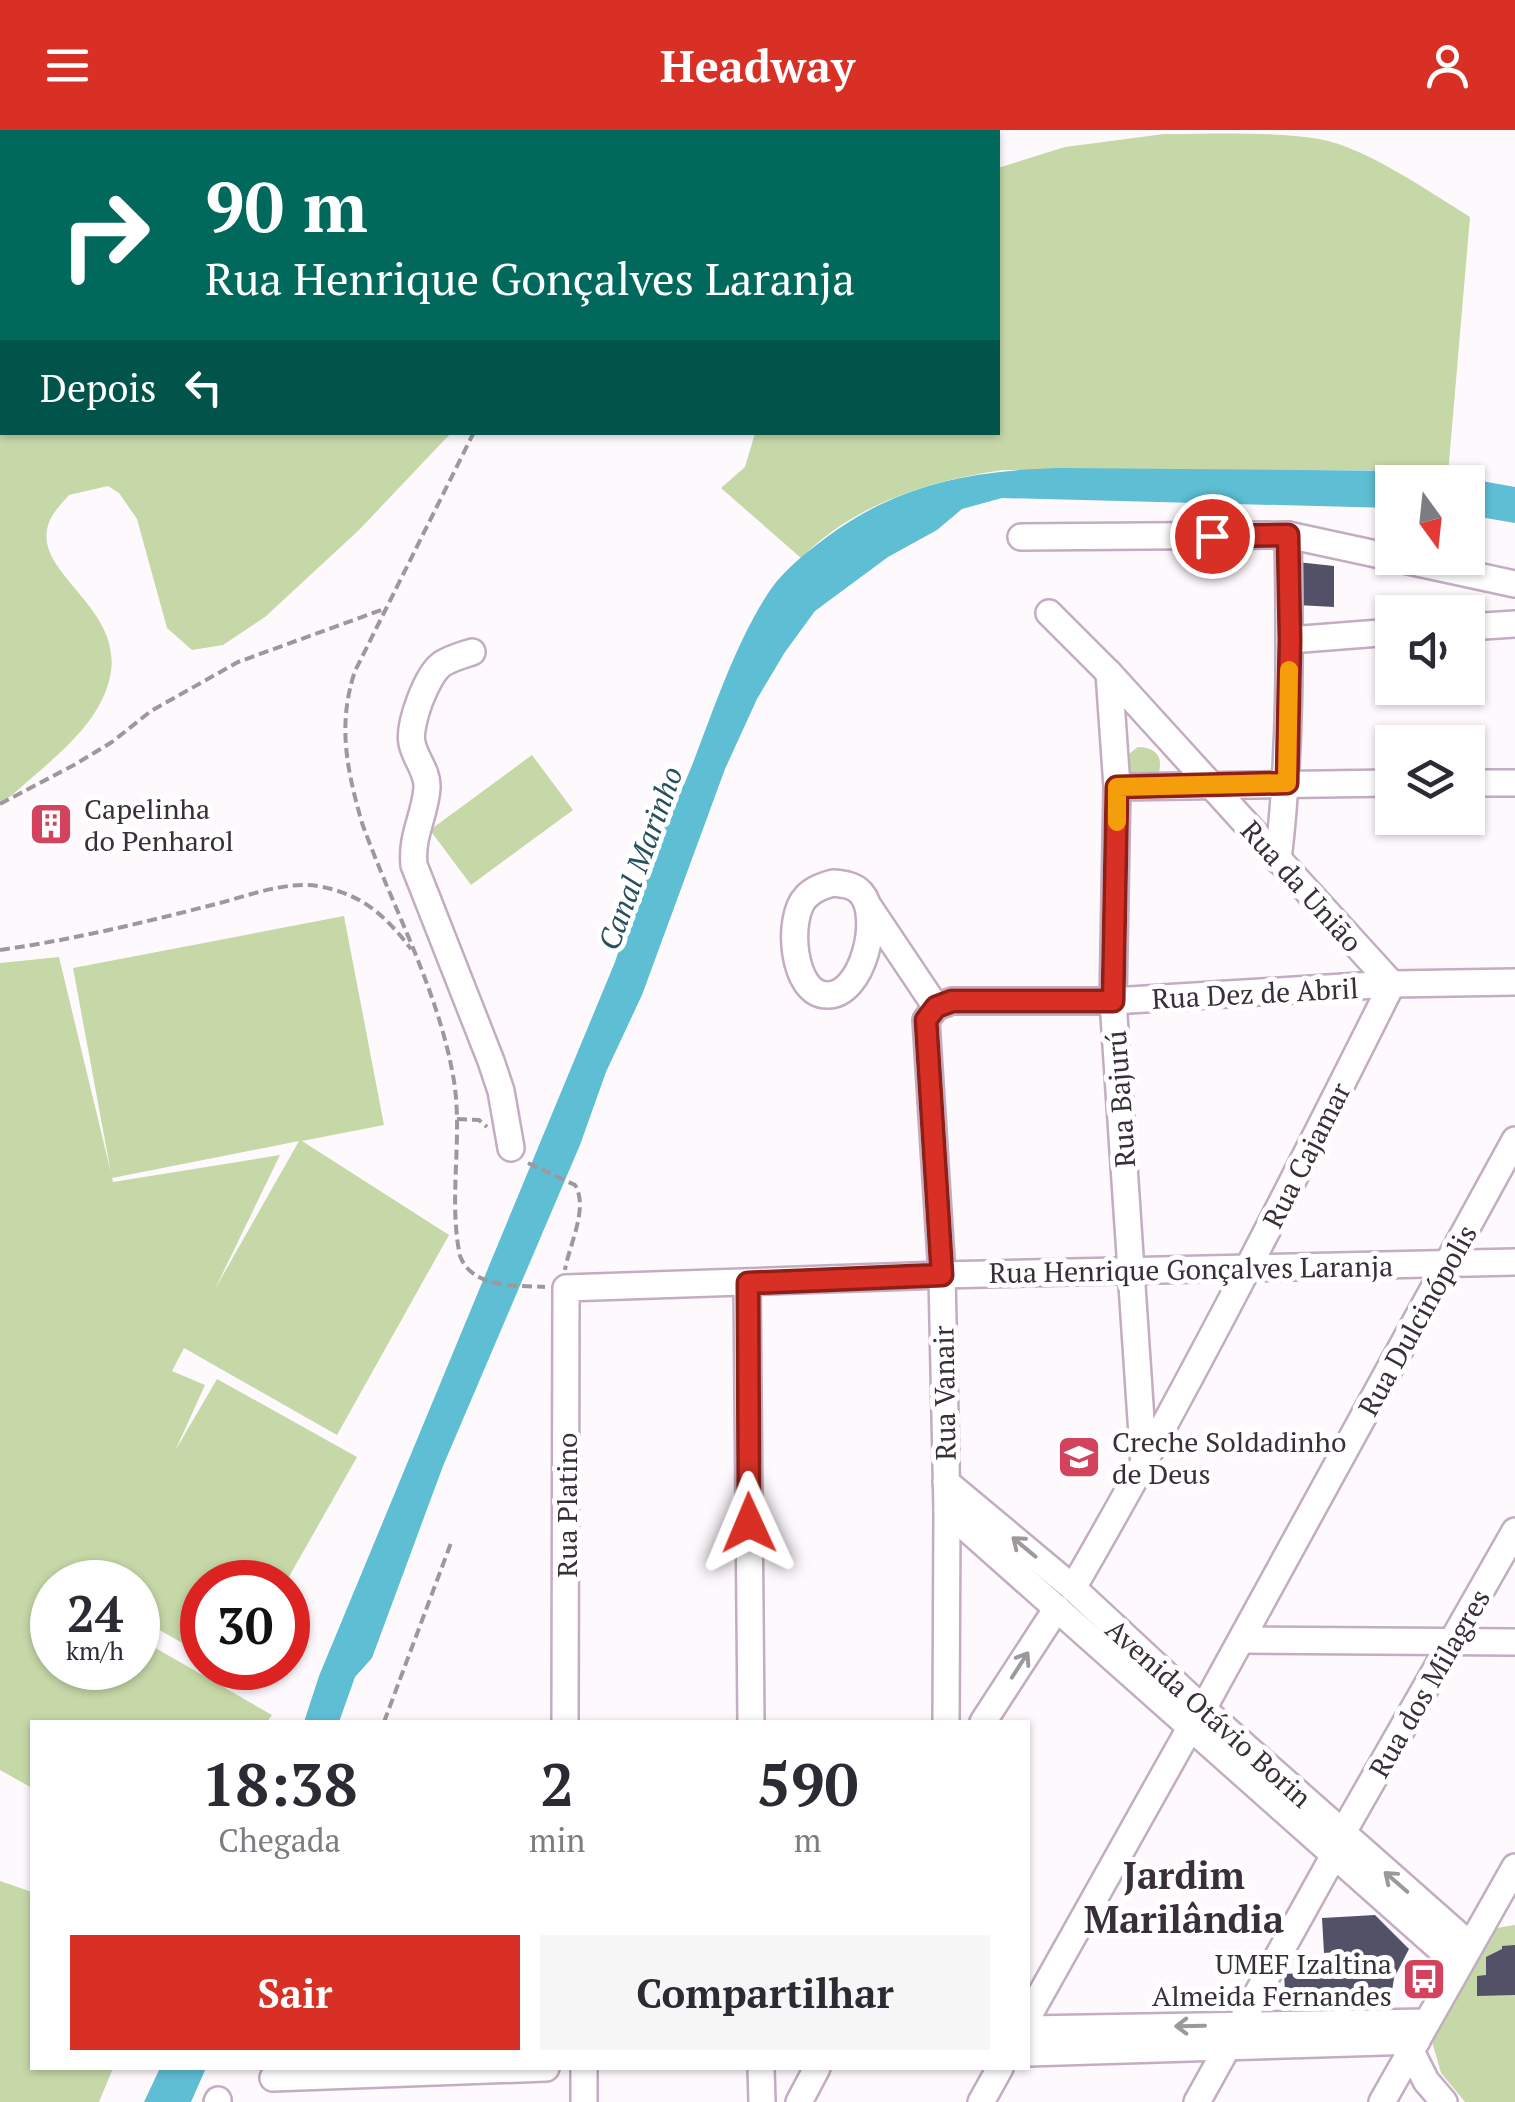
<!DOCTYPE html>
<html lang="pt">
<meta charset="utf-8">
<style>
:root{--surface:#fff;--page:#f7f7f7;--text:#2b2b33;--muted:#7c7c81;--accent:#d93025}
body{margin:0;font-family:"PT Serif",serif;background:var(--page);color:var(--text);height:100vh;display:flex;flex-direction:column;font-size:38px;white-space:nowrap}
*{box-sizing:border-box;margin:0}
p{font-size:32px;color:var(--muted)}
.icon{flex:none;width:55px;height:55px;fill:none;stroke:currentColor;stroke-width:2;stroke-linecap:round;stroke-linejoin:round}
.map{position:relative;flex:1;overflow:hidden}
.drawer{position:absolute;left:30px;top:1590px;width:1000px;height:350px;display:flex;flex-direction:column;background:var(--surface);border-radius:0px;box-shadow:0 2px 8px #0004}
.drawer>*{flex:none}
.hud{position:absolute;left:0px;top:0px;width:1000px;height:305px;box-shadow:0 2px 8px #0004;background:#00695c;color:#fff;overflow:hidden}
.needle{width:65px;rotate:165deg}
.fabs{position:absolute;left:1375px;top:335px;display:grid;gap:20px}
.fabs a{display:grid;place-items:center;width:110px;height:110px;border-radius:0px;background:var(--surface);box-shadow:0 2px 8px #0004;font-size:50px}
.speed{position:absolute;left:30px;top:1430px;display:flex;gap:20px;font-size:50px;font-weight:700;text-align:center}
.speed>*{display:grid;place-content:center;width:130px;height:130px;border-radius:50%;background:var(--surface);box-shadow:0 2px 8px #0004;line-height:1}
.speed small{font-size:25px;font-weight:400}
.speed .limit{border:15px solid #d22;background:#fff;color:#111}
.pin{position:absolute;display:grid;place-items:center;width:85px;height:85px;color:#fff;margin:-42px;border:5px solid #fff;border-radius:50%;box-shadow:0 2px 10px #0007}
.me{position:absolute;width:110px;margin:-55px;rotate:359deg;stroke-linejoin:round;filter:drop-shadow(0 0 8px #0008)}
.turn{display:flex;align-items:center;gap:35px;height:210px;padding:0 40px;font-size:45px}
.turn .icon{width:130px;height:130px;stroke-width:2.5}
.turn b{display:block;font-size:70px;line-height:85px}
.then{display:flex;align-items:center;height:95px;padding:0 40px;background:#0003;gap:20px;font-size:38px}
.eta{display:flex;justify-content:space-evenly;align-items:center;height:170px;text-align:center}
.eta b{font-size:60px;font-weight:800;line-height:70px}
.cta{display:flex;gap:20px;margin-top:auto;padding:20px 40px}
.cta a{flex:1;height:115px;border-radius:0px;background:var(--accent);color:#fff;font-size:40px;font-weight:800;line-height:115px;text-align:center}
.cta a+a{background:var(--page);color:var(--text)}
header{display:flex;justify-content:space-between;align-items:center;height:130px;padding:0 40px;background:var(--accent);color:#fff;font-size:45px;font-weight:800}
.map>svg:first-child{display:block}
.green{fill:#c6d8a8;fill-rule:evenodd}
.water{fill:#5ebed4}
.building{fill:#535167}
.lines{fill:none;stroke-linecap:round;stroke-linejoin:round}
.minor-casing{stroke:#c2adc1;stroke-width:30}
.path{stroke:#9e989e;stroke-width:4;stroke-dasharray:10 5;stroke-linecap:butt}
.minor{stroke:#fff;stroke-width:25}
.oneway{stroke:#9c989c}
.route-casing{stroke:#8d1f18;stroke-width:25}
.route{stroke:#d93025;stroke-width:18}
.slow{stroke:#f59e0b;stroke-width:18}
.labels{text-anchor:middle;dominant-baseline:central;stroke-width:10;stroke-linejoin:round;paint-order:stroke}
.poi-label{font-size:28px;fill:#383038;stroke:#fff;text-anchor:start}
.street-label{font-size:28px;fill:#383038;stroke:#fff}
.water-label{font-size:30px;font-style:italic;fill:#26515b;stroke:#fff}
.district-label{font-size:38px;font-weight:bold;fill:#383038;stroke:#fff}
</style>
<header><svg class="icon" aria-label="menu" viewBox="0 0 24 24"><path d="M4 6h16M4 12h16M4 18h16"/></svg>Headway<svg class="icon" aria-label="person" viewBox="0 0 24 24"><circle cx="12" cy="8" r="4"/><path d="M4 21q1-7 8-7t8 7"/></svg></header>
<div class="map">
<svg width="1515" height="1972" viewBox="0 0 1515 1972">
<rect width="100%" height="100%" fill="#fef9fd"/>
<g class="green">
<path d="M 0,0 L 710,0 L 2,2 L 2,302 L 451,303 L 359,400 L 265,487 L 223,515 L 192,520 L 167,498 L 137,389 L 119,363 L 108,356 L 69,365 C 63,372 54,381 50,390 C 25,446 140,479 105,563 C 88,605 44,636 11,666 L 0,673 Z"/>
<path d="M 1164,4 C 1215,4 1269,1 1319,9 C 1365,17 1430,62 1470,87 L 1448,344 L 1370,340 L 1003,340 C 928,351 856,373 801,428 L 721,358 L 745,337 L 755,303 L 998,302 L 998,38 L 1065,17 Z"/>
<path d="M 1138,617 C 1157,617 1164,628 1158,646 L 1128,645 C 1124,631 1126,625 1138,617 Z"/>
<polygon points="532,625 573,680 471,755 430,700"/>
<path d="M 344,786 L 384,995 L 302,1011 L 449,1105 L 337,1305 L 184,1218 L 172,1241 L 205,1255 L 175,1321 L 217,1249 L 357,1327 L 286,1452 L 202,1452 L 202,1524 L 138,1488 L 138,1452 L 52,1452 L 52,1538 L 138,1538 L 138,1508 L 272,1585 L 267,1592 L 32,1592 L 32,1658 L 0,1640 L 0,833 L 59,827 L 111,1043 L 73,838 ZM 299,1011 L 215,1159 L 280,1025 L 113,1052 L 112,1048 Z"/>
<polygon points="0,1751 32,1762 32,1938 113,1938 99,1972 0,1972"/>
<polygon points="1515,1795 1515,1972 1465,1972 1441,1943 1431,1908 1490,1799"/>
</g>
<g class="water">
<path d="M 1057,338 L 1426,341 L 1515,357 L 1515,393 L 1468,385 L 1468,352 L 1392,352 L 1392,378 L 1002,368 L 962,379 L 937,400 L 888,427 L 815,481 L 785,522 L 757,569 L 725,639 L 642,865 L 606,942 L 580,1015 L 443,1336 L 372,1528 L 355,1547 L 339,1592 L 304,1592 L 319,1546 L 615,832 C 624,806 630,778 640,752 C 655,711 677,673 693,633 C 714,578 738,507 771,459 C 785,439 808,421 827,407 C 899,354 969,341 1057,338 Z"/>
<polygon points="160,1938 206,1938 191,1972 144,1972"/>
</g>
<g class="building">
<polygon points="1297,432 1334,436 1334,477 1297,475"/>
<polygon points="1375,1785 1409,1819 1394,1848 1390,1874 1286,1879 1284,1844 1337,1841 1336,1822 1324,1823 1322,1788"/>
<polygon points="1515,1815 1515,1865 1477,1866 1477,1846 1486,1845 1486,1827 1502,1819 1502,1816"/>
</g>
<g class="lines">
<g class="minor-casing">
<g id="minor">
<polyline points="1021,407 1288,405 1515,454"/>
<path d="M 1049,483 L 1109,543 L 1392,854 C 1290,1058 1187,1261 1073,1458"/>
<polyline points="1468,497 1515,494"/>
<polyline points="1290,510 1392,502"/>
<path d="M 472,522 C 463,525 451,528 442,534 C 427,544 408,595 412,613 C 415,629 428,641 427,658 C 425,686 411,705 414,735 L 491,931 L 501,961 L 511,1018"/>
<polyline points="1109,543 1117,657 1113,871 1144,1335"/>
<polyline points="1468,653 1515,653"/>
<polyline points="1117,657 1392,653"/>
<path d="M 1278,730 C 1291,622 1290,514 1288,405"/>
<path d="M 833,753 C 844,754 854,755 861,763 C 882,786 863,866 827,865 C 792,865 786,787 806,767 C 813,759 823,756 833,753 Z"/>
<polyline points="869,777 936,877"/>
<polyline points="936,877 926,890 942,1145 947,1381 946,1592"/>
<polyline points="936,877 952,871 1113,871 1392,854 1515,852"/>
<polyline points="747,1153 751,1592"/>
<polyline points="946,1352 1073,1458 1203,1579 1470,1815"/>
<polyline points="947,1381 1458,1835"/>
<polyline points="1243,1510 1515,1512"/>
<polyline points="1203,1579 1515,1010"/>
<polyline points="565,1592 566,1158 942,1145 1515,1132"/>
<polyline points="983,1592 1057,1478"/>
<polyline points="1342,1704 1515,1401"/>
<polyline points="1028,1887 1190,1598"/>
<polyline points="1028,1899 1427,1892"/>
<polyline points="1411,1921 1426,1951 1444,1972"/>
<polyline points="1028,1923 1417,1911"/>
<polyline points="584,1938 584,1972"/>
<polyline points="761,1938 762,1972"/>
<polyline points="273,1948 546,1938"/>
<polyline points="217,1972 218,1970"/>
<polyline points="799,1972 817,1938"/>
<polyline points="981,1972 1000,1938"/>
<polyline points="1197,1972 1333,1727"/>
<polyline points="1382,1972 1515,1737"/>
</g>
</g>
<g class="path">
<polyline points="724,2 731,0"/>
<path d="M 474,302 L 355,541 C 337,595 347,640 362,693 C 393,779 439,861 454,951 C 463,1009 448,1069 460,1126 C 473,1159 515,1155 545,1157"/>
<polyline points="0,674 74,635 112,612 151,581 238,532 384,479"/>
<path d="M 0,820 C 71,810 142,793 212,775 C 245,767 283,751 318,756 C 362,764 385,785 411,819"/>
<polyline points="457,989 479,990 487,997"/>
<path d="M 528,1033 L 575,1055 C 589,1078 569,1115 565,1140"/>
<polyline points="384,1592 451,1413"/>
</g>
<use href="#minor" class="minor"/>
</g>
<defs><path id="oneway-shaft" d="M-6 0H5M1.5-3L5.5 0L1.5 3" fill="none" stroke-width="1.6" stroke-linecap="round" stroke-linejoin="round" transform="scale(2.5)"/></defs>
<g class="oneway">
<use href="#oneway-shaft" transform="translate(1024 1417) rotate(-140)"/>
<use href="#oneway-shaft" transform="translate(1020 1535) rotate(-57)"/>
<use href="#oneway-shaft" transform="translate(1396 1752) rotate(-139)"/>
<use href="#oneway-shaft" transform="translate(1190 1896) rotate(179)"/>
</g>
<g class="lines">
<g class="route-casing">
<polyline id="route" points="749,1393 748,1153 942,1145 926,890 936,877 952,871 1113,871 1117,657 1287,653 1290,510 1288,405 1212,406"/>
</g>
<use href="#route" class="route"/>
<polyline class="slow" points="1117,692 1117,657 1287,653 1289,540"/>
</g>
<defs>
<g id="building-square" transform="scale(2.25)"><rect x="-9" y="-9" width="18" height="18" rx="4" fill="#d3435d" stroke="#fff"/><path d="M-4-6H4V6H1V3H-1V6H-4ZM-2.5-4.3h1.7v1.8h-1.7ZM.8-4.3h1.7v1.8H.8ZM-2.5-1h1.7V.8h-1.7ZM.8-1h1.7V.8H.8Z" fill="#fff"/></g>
<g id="school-square" transform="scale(2.25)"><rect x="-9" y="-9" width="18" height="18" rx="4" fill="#d3435d" stroke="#fff"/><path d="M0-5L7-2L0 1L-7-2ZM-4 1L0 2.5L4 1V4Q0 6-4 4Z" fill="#fff"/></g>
<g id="bus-square" transform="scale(2.25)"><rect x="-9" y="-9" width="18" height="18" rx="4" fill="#d3435d" stroke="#fff"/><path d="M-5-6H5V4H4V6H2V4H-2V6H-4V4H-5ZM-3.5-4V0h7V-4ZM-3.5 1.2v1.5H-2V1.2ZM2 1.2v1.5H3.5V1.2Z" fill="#fff"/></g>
</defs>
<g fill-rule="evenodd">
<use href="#building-square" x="51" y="694"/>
<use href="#school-square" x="1079" y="1327"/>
<use href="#bus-square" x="1424" y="1849"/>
</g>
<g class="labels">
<g class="poi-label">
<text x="84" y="678">Capelinha<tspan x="84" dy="32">do Penharol</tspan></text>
<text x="1112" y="1311">Creche Soldadinho<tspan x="1112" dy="32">de Deus</tspan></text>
<text x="1392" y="1833" text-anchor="end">UMEF Izaltina<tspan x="1392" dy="32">Almeida Fernandes</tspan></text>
</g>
<g class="street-label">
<text transform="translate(1302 756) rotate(48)">Rua da União</text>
<text transform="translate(1255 863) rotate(-3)">Rua Dez de Abril</text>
<text transform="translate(1120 969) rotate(-94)">Rua Bajurú</text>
<text transform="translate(1306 1025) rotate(-63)">Rua Cajamar</text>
<text transform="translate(1191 1139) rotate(-1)">Rua Henrique Gonçalves Laranja</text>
<text transform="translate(1417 1190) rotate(-61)">Rua Dulcinópolis</text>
<text transform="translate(944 1263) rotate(-91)">Rua Vanair</text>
<text transform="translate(566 1375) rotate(-90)">Rua Platino</text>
<text transform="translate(1429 1553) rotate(-60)">Rua dos Milagres</text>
<text transform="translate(1209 1583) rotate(42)">Avenida Otávio Borin</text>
</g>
<g class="water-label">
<text transform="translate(640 728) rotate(-70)">Canal Marinho</text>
</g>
<g class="district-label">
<text x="1184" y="1745">Jardim<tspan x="1184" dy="44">Marilândia</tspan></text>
</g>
</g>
</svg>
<div class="fabs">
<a><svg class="needle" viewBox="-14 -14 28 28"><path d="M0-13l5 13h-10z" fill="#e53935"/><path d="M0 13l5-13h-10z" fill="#7c7c81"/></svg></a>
<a><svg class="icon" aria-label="sound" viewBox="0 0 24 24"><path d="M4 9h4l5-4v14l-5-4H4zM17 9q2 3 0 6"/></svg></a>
<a><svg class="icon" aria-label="layers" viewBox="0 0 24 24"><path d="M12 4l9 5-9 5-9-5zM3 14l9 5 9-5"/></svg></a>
</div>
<div class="speed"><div>24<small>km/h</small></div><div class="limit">30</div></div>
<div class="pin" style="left:1212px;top:406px;background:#d93025"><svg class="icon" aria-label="arrive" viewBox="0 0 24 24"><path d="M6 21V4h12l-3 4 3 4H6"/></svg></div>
<svg class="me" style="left:749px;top:1393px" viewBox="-20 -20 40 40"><path d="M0-17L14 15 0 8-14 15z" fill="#d93025" stroke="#fff" stroke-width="4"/></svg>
<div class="hud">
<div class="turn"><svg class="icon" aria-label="right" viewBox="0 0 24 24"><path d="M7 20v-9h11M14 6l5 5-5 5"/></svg><div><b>90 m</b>Rua Henrique Gonçalves Laranja</div></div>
<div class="then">Depois<svg class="icon" aria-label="left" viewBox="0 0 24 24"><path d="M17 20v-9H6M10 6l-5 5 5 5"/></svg></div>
</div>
<section class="drawer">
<div class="eta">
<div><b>18:38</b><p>Chegada</p></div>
<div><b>2</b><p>min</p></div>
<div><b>590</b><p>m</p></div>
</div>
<div class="cta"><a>Sair</a><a>Compartilhar</a></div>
</section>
</div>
